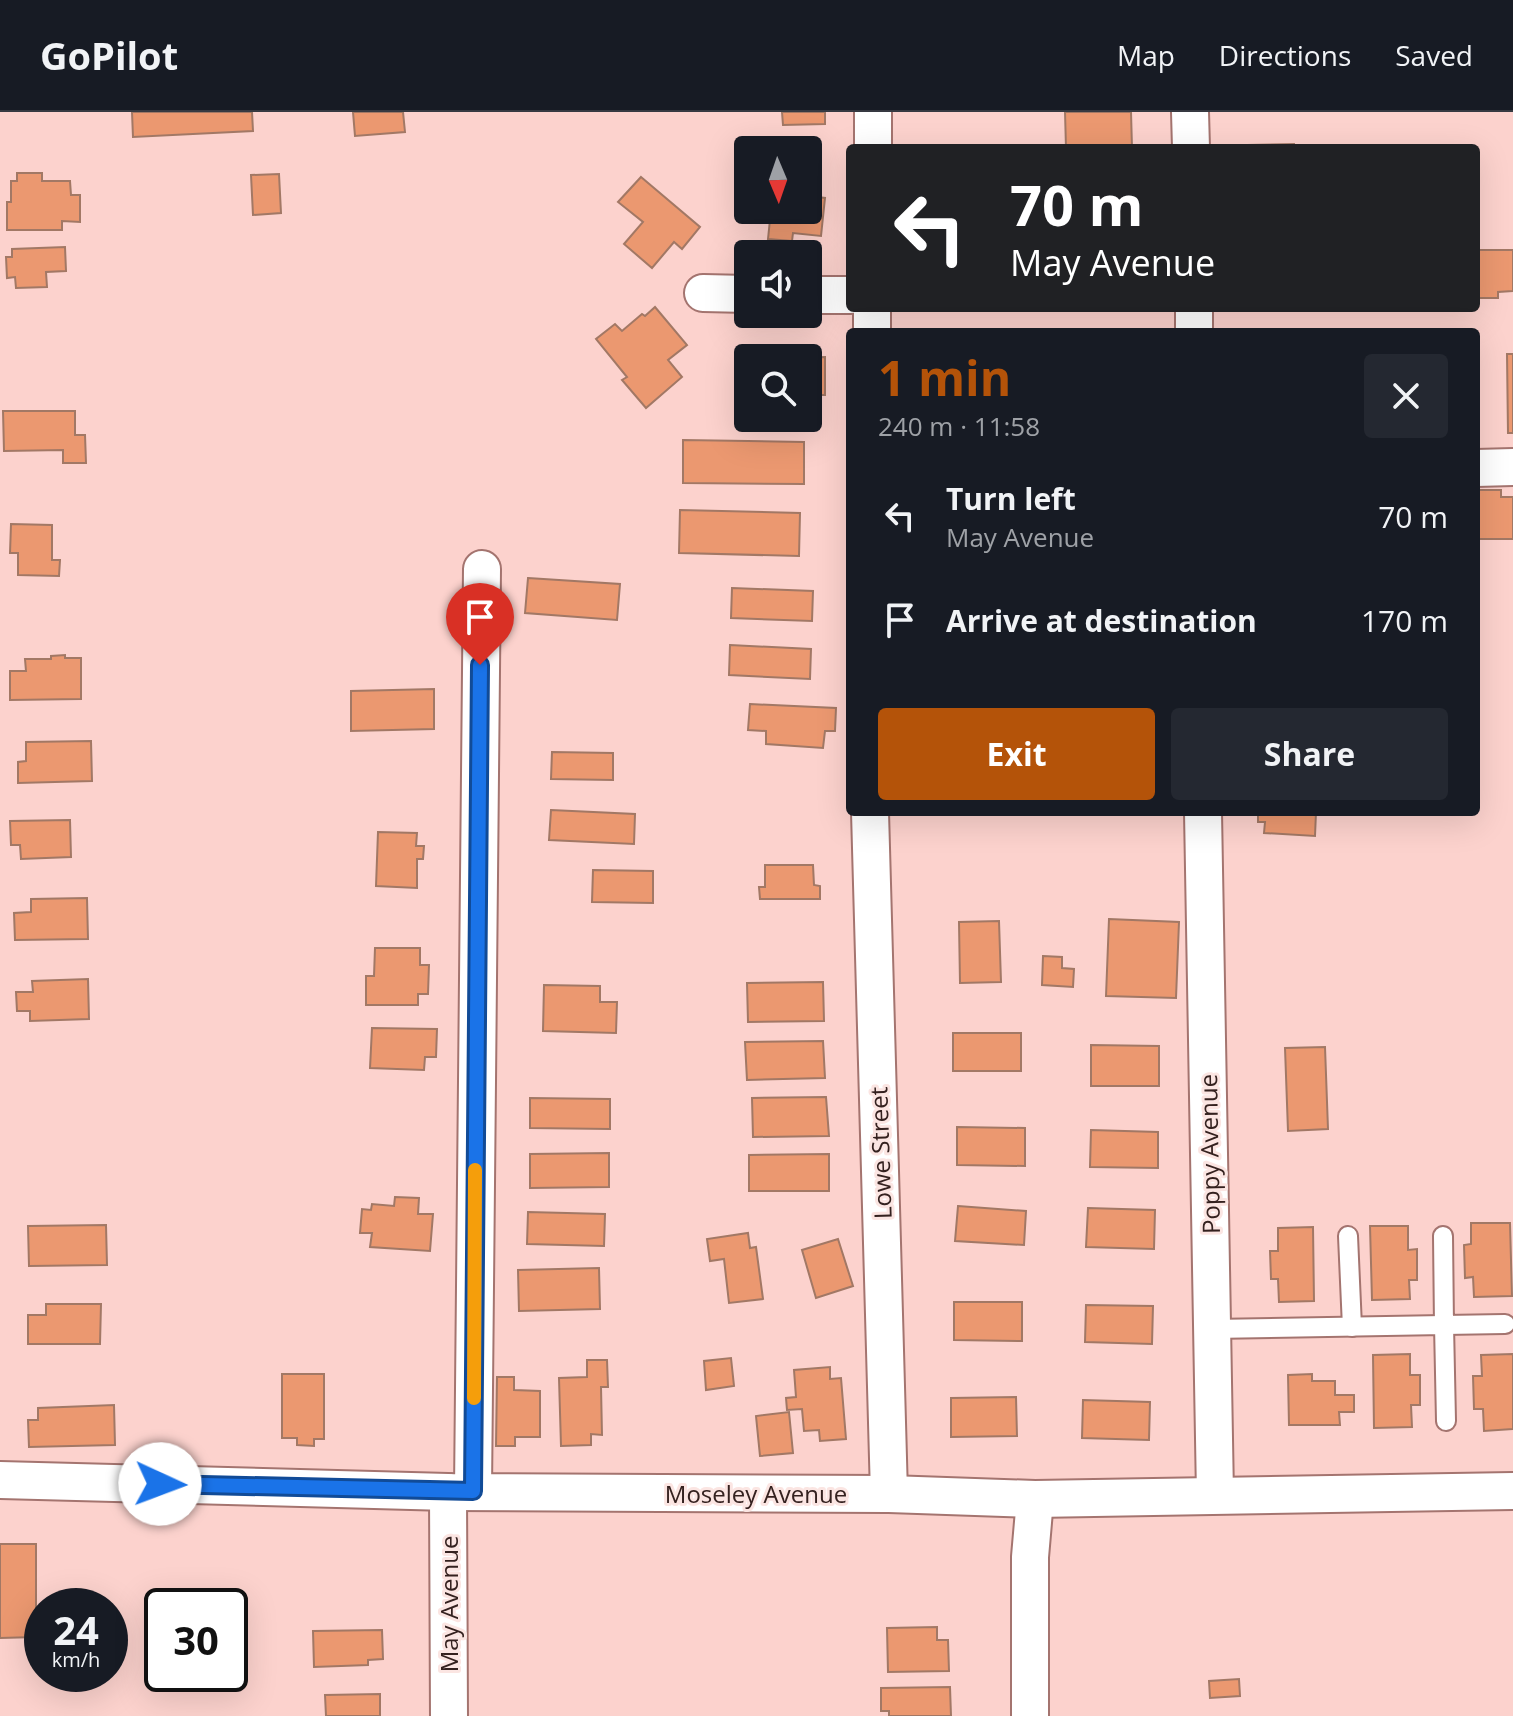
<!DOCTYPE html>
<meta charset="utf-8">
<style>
:root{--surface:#171b24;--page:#242831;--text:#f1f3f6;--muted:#9ea1a6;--line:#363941;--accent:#b45309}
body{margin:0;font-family:"Open Sans",sans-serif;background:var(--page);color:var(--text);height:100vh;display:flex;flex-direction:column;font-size:30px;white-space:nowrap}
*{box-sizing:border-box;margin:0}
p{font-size:26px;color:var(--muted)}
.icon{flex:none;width:44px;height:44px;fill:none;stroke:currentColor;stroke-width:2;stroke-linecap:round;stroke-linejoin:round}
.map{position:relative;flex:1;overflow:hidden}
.panel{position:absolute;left:846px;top:216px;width:634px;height:488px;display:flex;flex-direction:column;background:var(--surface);border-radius:8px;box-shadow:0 8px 32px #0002}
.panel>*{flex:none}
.guide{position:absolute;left:846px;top:32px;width:634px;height:168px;border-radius:8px;box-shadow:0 8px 32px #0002;background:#202124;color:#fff;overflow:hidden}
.needle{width:52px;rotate:178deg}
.buttons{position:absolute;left:734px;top:24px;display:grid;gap:16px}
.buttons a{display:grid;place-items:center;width:88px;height:88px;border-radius:8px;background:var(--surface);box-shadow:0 8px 32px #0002;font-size:40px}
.speed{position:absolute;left:24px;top:1476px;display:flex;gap:16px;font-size:40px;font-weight:700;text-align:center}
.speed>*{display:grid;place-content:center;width:104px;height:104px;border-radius:50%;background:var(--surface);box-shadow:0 8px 32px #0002;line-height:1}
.speed small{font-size:20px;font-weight:400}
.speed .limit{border:4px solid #111;border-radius:12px;background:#fff;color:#111}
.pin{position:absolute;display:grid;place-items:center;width:68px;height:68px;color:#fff;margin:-82px -34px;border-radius:50% 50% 50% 0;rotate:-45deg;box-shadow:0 0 8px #0007}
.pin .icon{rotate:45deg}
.me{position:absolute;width:88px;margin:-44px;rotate:92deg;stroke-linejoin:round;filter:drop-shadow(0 0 6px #0008)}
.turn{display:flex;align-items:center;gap:28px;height:168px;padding:0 32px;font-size:36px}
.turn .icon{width:104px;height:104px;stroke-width:2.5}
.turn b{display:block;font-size:56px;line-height:68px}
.round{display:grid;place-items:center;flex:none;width:84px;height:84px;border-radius:8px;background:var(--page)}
.summary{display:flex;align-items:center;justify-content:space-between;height:136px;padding:0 32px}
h1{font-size:48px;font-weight:700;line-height:60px;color:var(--accent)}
.primary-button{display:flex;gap:16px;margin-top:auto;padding:16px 32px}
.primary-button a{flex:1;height:92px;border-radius:8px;background:var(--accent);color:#fff;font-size:32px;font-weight:700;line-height:92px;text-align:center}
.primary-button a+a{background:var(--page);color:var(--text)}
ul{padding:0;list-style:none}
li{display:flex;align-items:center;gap:24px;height:104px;padding:0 32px}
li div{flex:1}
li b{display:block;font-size:30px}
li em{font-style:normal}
header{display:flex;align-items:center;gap:48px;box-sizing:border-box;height:112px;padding:0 40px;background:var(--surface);border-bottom:2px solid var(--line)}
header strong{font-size:38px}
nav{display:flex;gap:44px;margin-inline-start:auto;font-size:28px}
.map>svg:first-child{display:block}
.building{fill:#eb9870;stroke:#a27865;stroke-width:2}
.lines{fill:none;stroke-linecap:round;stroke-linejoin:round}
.service-casing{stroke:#a4746f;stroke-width:22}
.minor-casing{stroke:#a4746f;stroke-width:40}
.service{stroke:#fff;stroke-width:18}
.minor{stroke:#fff;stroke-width:36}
.route-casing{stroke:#114b97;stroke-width:20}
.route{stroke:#1a73e8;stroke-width:14}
.slow{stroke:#f59e0b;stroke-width:14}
.labels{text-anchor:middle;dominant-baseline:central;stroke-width:6;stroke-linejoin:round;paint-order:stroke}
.street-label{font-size:24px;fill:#34211f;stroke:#fbe5e2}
</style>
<header>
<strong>GoPilot</strong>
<nav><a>Map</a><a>Directions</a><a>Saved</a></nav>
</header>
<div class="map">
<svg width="1513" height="1604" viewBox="0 0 1513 1604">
<rect width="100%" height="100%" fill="#fcd2cd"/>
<g class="building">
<polygon points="132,0 252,0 253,19 133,25"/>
<polygon points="353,0 403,0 405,20 355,24"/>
<polygon points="782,0 825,0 825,12 783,13"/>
<polygon points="1065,0 1131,0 1132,36 1066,36"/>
<polygon points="1294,32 1294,36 1248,36 1248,33"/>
<polygon points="17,61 42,61 42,69 70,69 71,83 80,83 80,110 62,109 62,118 7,118 7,90 11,90 11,69 17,69"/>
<polygon points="279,62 281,101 253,103 251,63"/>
<polygon points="641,65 700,115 682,137 674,130 652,156 624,132 643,110 618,90"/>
<polygon points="808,84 825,86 821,124 793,121 792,129 768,127 771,98 808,98"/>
<polygon points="65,135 66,159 46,160 47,175 16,176 15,165 7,166 6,145 12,145 12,137"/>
<polygon points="1476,138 1513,138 1513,179 1498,180 1498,186 1476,186"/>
<polygon points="655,195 687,233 668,248 682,265 646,296 622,268 627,265 596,227 615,212 622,219 642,202 645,204"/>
<polygon points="791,238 791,246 825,245 825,283 808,283 808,246 764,246 764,239"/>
<polygon points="1507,242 1513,242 1513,321 1508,321"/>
<rect x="1476" y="263" width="2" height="41"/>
<polygon points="3,299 75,299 75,323 85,323 86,351 63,351 63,338 4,339"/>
<polygon points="683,328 804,330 804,372 683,371"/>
<polygon points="1476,378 1501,378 1501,385 1513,385 1513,427 1476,427"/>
<polygon points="680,398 800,401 799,444 679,441"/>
<polygon points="11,412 52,413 52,448 60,448 59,464 18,463 18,441 10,441"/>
<polygon points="528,466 620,472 617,508 525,501"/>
<polygon points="732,476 813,479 812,509 731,506"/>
<polygon points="730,533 811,537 810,567 729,563"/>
<polygon points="65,543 65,546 81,546 81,587 10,588 10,559 26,559 25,547 51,547 51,544"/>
<polygon points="434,577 434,617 351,619 351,579"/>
<polygon points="750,592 836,596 835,619 825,619 823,636 766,632 766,619 748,618"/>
<polygon points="91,629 92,669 18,671 18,650 26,649 26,630"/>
<polygon points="552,640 613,641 613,668 551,667"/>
<polygon points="551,698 635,702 634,732 549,728"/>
<polygon points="1258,700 1316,700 1315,724 1264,721 1265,710 1258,710"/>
<polygon points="70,708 71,745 21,747 20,733 11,733 10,709"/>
<polygon points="378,720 417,721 416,734 424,734 423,747 417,747 417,776 376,774"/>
<polygon points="765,753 813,753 814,773 820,774 820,787 760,787 759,775 765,775"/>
<polygon points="593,758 653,759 653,791 592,790"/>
<polygon points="87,786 88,827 15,828 14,801 31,800 31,787"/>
<polygon points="1109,807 1179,810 1176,886 1106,884"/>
<polygon points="999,809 1001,870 960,871 959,810"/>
<polygon points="375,836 420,836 420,853 429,853 428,882 418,882 418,893 366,893 366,864 374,864"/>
<polygon points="1043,844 1062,845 1062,856 1074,857 1073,875 1042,873"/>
<polygon points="88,867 89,907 30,909 30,899 17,899 16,880 33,880 32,869"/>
<polygon points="823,870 824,909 748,910 747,871"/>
<polygon points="544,873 600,874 600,890 617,890 616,921 543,919"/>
<polygon points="372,916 437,917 436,945 425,945 424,958 370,956"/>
<rect x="953" y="921" width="68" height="38"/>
<polygon points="823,929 825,966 747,968 745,930"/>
<polygon points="1091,933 1159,934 1159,974 1091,974"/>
<polygon points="1325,935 1328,1017 1288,1019 1285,936"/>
<polygon points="826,985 829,1024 753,1025 752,986"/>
<polygon points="530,986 610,987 610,1017 530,1016"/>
<polygon points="957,1015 1025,1016 1025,1054 957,1053"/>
<polygon points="1091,1018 1158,1020 1158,1056 1090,1055"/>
<polygon points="609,1041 609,1075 530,1076 530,1042"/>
<polygon points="829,1042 829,1079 749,1079 749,1043"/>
<polygon points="395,1085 419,1086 418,1102 433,1102 430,1139 370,1135 372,1121 360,1121 362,1097 371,1098 372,1092 394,1094"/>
<polygon points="958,1094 1026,1099 1024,1133 955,1129"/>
<polygon points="1088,1096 1155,1098 1154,1137 1086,1135"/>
<polygon points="528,1100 605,1102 604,1134 527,1132"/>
<polygon points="1471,1111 1510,1111 1512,1184 1474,1185 1473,1165 1465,1166 1464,1133 1471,1132"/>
<polygon points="106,1113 107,1153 29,1154 28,1114"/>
<polygon points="1370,1114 1408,1114 1408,1138 1417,1137 1417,1168 1409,1168 1410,1187 1372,1188"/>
<polygon points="1313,1115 1314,1189 1279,1190 1278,1167 1271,1167 1270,1139 1278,1139 1278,1116"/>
<polygon points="748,1121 750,1136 756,1135 763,1187 729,1191 724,1147 710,1149 707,1127"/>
<polygon points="838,1127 853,1174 816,1186 802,1138"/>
<polygon points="599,1156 600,1197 519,1199 518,1158"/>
<polygon points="954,1190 1022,1190 1022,1229 954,1228"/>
<polygon points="46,1192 101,1192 100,1232 28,1232 28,1203 46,1203"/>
<polygon points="1086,1193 1153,1194 1152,1232 1085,1230"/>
<polygon points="1410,1242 1410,1263 1420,1263 1420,1293 1411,1293 1412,1315 1374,1316 1373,1243"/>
<polygon points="1513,1242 1513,1317 1484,1319 1483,1297 1474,1297 1473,1264 1482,1264 1481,1243"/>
<polygon points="731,1246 734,1274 706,1278 704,1249"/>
<polygon points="587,1248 607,1248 608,1275 601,1275 602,1323 591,1322 591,1333 561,1334 559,1266 587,1265"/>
<polygon points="830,1255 830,1267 841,1266 846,1327 820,1329 819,1318 804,1319 802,1297 787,1298 786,1286 796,1285 794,1258"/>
<polygon points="282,1262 324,1262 324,1327 314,1327 314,1334 297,1333 297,1326 282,1326"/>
<polygon points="1312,1262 1312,1269 1335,1269 1335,1283 1354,1283 1354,1300 1339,1300 1340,1313 1289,1313 1288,1263"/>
<polygon points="497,1265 514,1265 514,1278 540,1279 540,1325 515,1325 515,1334 496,1334"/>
<polygon points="1016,1285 1017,1324 951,1325 951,1286"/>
<polygon points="1083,1288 1150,1290 1149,1328 1082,1326"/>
<polygon points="114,1293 115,1333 29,1335 28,1308 38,1308 38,1296"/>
<polygon points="789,1300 793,1341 760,1344 756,1304"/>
<polygon points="0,1432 36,1432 36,1525 0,1526"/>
<polygon points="937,1515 937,1528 948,1528 949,1559 888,1560 887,1516"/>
<polygon points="382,1518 383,1547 368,1548 368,1553 314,1555 313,1519"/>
<polygon points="1239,1567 1240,1584 1210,1586 1209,1569"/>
<polygon points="950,1575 951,1604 889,1604 889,1599 881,1599 881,1576"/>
<polygon points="380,1582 380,1604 326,1604 325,1583"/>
</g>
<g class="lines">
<g class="service-casing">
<g id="service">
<polyline points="1348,1124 1352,1215"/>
<polyline points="1443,1124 1444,1213 1505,1212"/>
<polyline points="1212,1217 1444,1213 1446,1309"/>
</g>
</g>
<g class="minor-casing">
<g id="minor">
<polyline points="1190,0 1191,36"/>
<polyline points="873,36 873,0"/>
<polyline points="703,181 748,182"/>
<polyline points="808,183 850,183"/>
<polyline points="1194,196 1194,220"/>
<polyline points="872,220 872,196"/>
<polyline points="1476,356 1513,355"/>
<polyline points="870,700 889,1382"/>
<polyline points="1203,700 1215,1383"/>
<polyline points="0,1368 448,1380 889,1382 1035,1387 1513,1379"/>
<polyline points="473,1379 482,457"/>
<polyline points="448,1380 449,1604"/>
<polyline points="1030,1604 1030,1445 1035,1387"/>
</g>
</g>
<use href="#service" class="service"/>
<use href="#minor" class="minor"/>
</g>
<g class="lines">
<g class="route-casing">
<polyline id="route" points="160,1372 473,1379 480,553"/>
</g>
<use href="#route" class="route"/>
<polyline class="slow" points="474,1286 475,1058"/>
</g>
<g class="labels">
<g class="street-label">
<text transform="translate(880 1041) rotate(-92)">Lowe Street</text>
<text transform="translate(1209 1042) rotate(-91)">Poppy Avenue</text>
<text x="756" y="1381">Moseley Avenue</text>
<text transform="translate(448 1492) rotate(-90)">May Avenue</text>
</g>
</g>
</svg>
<div class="buttons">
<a><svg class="needle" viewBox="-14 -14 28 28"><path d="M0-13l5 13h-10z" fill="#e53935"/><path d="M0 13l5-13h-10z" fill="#9ea1a6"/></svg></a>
<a><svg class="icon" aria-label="sound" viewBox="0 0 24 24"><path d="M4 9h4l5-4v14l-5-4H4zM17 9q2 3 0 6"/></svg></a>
<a><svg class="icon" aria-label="search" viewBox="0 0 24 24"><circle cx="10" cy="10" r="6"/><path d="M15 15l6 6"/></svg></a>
</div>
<div class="speed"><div>24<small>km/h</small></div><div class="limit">30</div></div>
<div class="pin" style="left:480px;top:553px;background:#d93025"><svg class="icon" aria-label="arrive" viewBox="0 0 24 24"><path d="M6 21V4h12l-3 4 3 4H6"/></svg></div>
<svg class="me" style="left:160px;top:1372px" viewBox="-20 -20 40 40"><circle r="19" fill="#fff"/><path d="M0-13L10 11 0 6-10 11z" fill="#1a73e8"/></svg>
<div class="guide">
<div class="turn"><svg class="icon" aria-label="left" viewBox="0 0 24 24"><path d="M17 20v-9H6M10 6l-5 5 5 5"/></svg><div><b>70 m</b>May Avenue</div></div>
</div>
<section class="panel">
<div class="summary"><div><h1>1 min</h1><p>240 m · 11:58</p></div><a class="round"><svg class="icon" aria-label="close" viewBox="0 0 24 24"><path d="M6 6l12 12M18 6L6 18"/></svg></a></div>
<ul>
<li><svg class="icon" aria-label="left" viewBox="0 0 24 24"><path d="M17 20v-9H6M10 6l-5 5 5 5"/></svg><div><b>Turn left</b><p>May Avenue</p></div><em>70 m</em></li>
<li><svg class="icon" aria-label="arrive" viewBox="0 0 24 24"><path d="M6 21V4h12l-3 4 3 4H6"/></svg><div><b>Arrive at destination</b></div><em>170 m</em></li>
</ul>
<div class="primary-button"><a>Exit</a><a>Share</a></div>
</section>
</div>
